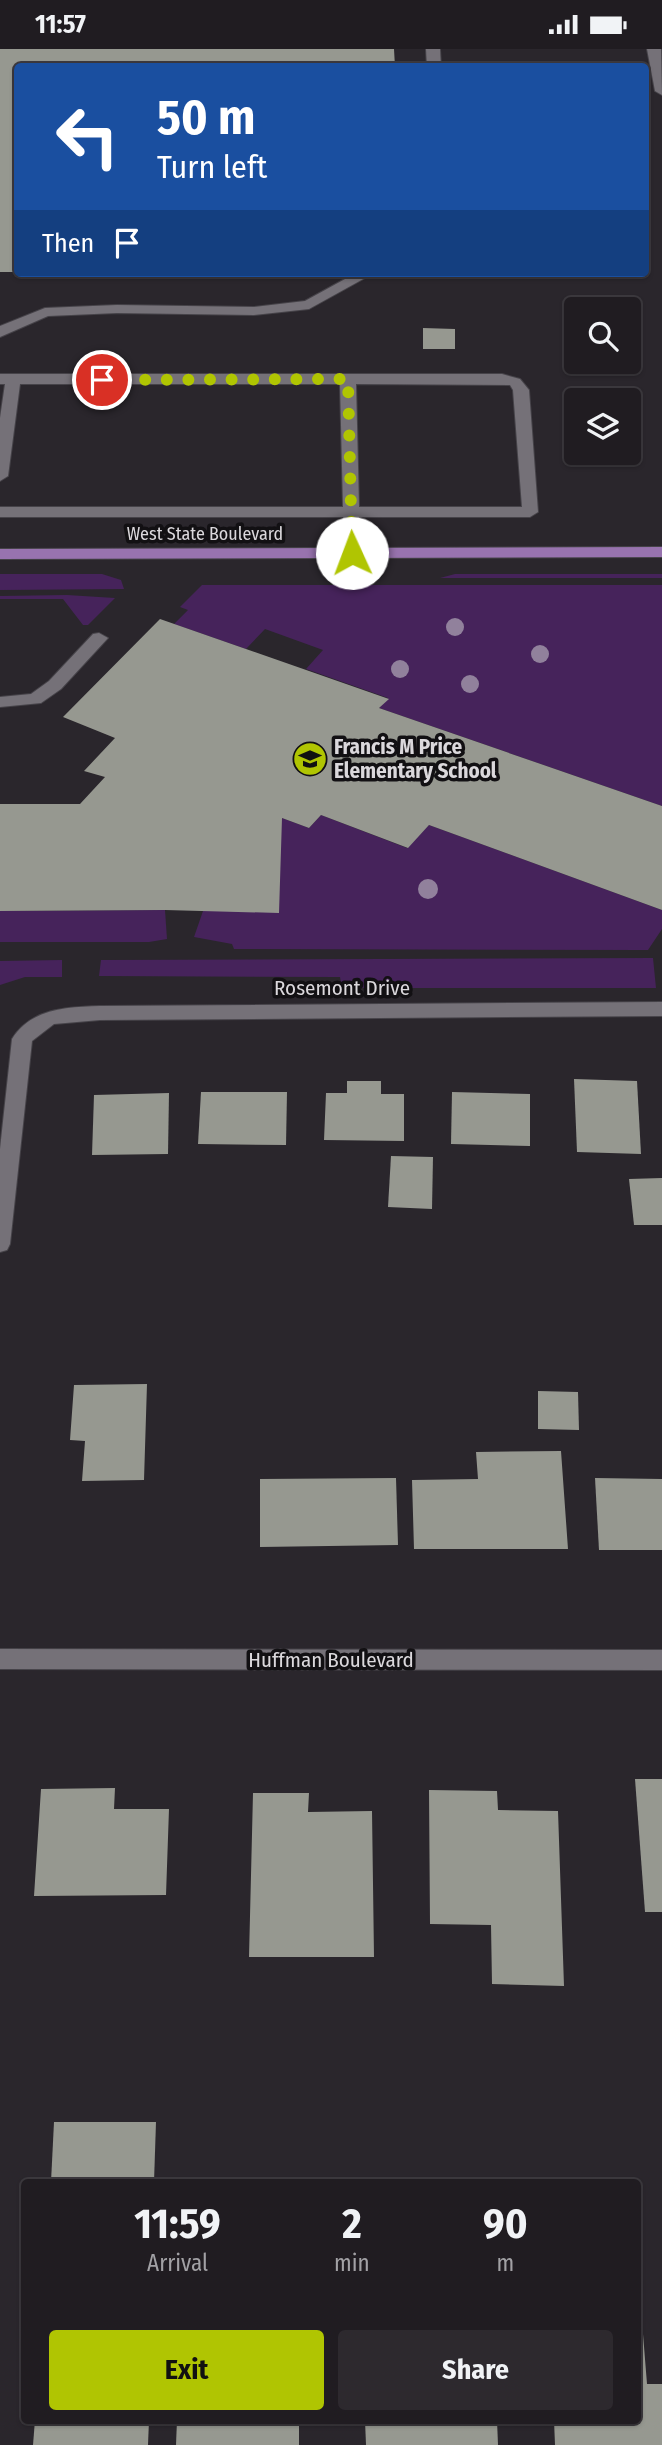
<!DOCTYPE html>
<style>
:root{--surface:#201c21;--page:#2d292e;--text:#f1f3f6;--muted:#a2a1a5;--line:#3d3a3f;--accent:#b0c502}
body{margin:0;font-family:"Fira Sans Condensed",sans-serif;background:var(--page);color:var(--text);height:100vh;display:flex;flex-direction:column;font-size:26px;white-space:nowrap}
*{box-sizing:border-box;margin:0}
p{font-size:23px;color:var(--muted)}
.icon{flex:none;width:38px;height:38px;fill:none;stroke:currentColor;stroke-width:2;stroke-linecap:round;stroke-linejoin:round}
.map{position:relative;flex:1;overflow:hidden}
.side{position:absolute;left:21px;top:2130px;width:620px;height:245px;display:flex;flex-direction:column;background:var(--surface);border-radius:7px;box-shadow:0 2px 5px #0004,0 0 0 2px var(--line)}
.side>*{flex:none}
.hud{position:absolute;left:14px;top:14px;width:635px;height:214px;border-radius:7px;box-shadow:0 2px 5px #0004,0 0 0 2px var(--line);background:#1a4fa0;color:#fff;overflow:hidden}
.controls{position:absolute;left:564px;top:248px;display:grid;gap:14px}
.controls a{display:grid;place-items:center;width:77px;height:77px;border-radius:7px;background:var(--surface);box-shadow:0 2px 5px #0004,0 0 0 2px var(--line);font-size:35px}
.pin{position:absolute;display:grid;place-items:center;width:60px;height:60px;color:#fff;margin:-30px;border:4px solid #fff;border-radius:50%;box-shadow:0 2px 7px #0007}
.me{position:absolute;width:77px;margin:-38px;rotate:358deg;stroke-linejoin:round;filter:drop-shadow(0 0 5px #0008)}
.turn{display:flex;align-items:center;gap:24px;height:147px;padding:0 28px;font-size:32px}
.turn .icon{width:91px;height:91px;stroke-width:2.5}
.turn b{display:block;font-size:49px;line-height:60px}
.then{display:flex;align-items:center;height:66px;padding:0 28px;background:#0003;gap:14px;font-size:26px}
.eta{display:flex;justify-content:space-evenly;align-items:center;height:119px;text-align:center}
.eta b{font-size:42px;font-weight:700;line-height:49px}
.button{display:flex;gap:14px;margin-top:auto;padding:14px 28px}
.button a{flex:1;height:80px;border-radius:7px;background:var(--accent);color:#111;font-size:28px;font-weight:700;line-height:80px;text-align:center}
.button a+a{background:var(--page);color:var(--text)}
.status{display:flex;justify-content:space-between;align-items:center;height:49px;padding:0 35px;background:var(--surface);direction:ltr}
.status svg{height:19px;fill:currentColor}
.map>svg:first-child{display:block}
.green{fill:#46235b}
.building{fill:#969890}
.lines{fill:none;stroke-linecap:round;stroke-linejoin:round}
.minor-casing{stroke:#464349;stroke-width:2}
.major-casing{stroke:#464349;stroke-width:2}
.minor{fill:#757178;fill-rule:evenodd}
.major{fill:#9873af;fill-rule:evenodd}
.tree{fill:#91819c}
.route{stroke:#b0c502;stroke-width:12;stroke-dasharray:0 21.6}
.labels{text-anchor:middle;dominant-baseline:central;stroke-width:7;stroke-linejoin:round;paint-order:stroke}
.far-street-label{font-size:18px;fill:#dbd8dc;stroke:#121013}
.poi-label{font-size:21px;font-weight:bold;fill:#dbd8dc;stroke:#121013;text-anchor:start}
.street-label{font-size:21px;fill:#dbd8dc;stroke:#121013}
</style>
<div class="status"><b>11:57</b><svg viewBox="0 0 49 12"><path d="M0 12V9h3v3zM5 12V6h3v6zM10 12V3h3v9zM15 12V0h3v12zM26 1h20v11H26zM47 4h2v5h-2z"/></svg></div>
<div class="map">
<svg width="662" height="2396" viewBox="0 0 662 2396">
<rect width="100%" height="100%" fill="#2a262c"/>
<g class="green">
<polygon points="0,525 102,525 121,531 124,540 0,541"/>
<polygon points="455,525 662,525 662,529 440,529"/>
<polygon points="202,536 662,536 662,757 379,659 388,649 306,620 323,601 265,580 246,600 174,575 188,561 180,558"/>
<polygon points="67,546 115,549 88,576 83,576 63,550 0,550 0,547"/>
<polygon points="321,766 407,799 429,776 662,861 662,880 648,901 234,900 232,895 194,888 203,862 282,769 309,779"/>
<polygon points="165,861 167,890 149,893 0,893 0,862"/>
<polygon points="653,909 656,939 342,939 340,928 99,927 101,911"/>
<polygon points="62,911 62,928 25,928 0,936 0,912"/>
</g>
<g class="building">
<polygon points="0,0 394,0 395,18 18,18 18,223 0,223"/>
<polygon points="423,279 455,280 455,300 423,300"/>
<polygon points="160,570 389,650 379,659 662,757 662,861 429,776 408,799 321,766 309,779 282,769 279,864 165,861 0,862 0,755 80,755 105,728 84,722 115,689 63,668"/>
<polygon points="574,1030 637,1032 641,1105 577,1103"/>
<polygon points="347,1032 381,1032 381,1045 404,1045 404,1092 324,1091 326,1044 347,1044"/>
<polygon points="201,1043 287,1043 286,1096 198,1095"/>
<polygon points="452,1043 530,1045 530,1097 451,1095"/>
<polygon points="169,1044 168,1105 92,1106 94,1046"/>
<polygon points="391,1107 433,1108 432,1160 388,1158"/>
<polygon points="662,1129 662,1176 634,1176 629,1130"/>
<polygon points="147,1335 144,1431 82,1432 85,1392 70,1391 74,1336"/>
<polygon points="538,1342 578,1343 579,1381 538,1380"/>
<polygon points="561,1402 568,1500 414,1500 412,1431 478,1430 476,1403"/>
<polygon points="396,1429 398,1496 260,1498 260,1430"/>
<polygon points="595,1429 662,1430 662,1501 599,1501"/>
<polygon points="635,1730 662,1730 662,1863 645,1863"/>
<polygon points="115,1739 114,1760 169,1760 166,1846 34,1847 41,1740"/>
<polygon points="429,1741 497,1742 498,1761 558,1762 564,1937 492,1935 491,1876 430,1875"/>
<polygon points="253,1744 309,1744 308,1763 372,1762 374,1908 249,1908"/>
<polygon points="54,2073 156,2073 154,2133 51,2133"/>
<polygon points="637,2260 641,2260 647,2335 662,2335 662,2396 555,2396 554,2371 637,2371"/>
<polygon points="35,2371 149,2371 148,2396 33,2396"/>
<polygon points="177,2371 299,2371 299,2396 176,2396"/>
<polygon points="365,2371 497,2371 498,2396 366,2396"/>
</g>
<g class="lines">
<g class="minor-casing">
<g id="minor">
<polygon points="426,0 440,0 441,18 427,18"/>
<polygon points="647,0 661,0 662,46 655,42"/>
<polygon points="356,224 374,224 309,260 254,266 117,264 48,267 0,288 0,277 45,259 117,256 254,258 305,252"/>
<path d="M 0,325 L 502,325 L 520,330 L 529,341 L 538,463 L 530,468 L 359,468 L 360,504 L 352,509 L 344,504 L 343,468 L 0,468 L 0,458 L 343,458 L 340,335 L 20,335 L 8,427 L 0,432 L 0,369 L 5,335 L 0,335 ZM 356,335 L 510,336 L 513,341 L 522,458 L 359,458 Z"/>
<polygon points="99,584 108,589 61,640 41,654 0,658 0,648 31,645 49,632 93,585"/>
<path d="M 662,953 L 662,967 L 100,971 L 54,975 L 32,992 L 10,1195 L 7,1201 L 0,1203 L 0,1100 L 12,990 C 31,959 68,958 100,957 Z"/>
<polygon points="0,1600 662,1601 662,1621 0,1620"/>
</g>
</g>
<g class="major-casing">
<polygon id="major" points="662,498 662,508 0,510 0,500"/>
</g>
<use href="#minor" class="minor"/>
<use href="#major" class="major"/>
</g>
<g class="tree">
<circle cx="455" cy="578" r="9"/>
<circle cx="540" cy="605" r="9"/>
<circle cx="400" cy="620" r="9"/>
<circle cx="470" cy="635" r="9"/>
<circle cx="428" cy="840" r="10"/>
</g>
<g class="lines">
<polyline class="route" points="102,331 348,330 352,504"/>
</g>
<defs>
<g id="school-disc" transform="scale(1.75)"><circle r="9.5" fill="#b0c502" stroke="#121013"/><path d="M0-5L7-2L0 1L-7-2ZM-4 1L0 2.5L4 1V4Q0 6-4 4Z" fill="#111"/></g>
</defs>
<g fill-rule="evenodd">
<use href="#school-disc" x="310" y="710"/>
</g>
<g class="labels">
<g class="far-street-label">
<text x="205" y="485">West State Boulevard</text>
</g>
<g class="poi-label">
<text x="334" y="698">Francis M Price<tspan x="334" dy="24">Elementary School</tspan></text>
</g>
<g class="street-label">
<text x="342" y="939">Rosemont Drive</text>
<text x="331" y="1611">Huffman Boulevard</text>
</g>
</g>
</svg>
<div class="controls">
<a><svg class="icon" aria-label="search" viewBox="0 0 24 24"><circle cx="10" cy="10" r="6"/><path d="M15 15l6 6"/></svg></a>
<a><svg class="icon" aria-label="layers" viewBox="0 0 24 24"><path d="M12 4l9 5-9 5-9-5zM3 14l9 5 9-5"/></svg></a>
</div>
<div class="pin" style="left:102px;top:331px;background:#d93025"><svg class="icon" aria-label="arrive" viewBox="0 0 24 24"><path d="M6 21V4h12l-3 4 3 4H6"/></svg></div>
<svg class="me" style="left:352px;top:504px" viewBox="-20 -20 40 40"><circle r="19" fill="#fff"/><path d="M0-13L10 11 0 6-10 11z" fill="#b0c502"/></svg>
<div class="hud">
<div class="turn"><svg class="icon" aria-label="left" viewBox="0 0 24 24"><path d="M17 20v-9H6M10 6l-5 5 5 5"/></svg><div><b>50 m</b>Turn left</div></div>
<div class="then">Then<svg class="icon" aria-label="arrive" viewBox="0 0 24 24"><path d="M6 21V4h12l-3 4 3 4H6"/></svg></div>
</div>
<section class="side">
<div class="eta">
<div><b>11:59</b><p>Arrival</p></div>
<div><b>2</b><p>min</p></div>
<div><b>90</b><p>m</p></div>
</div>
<div class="button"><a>Exit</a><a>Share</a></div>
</section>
</div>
